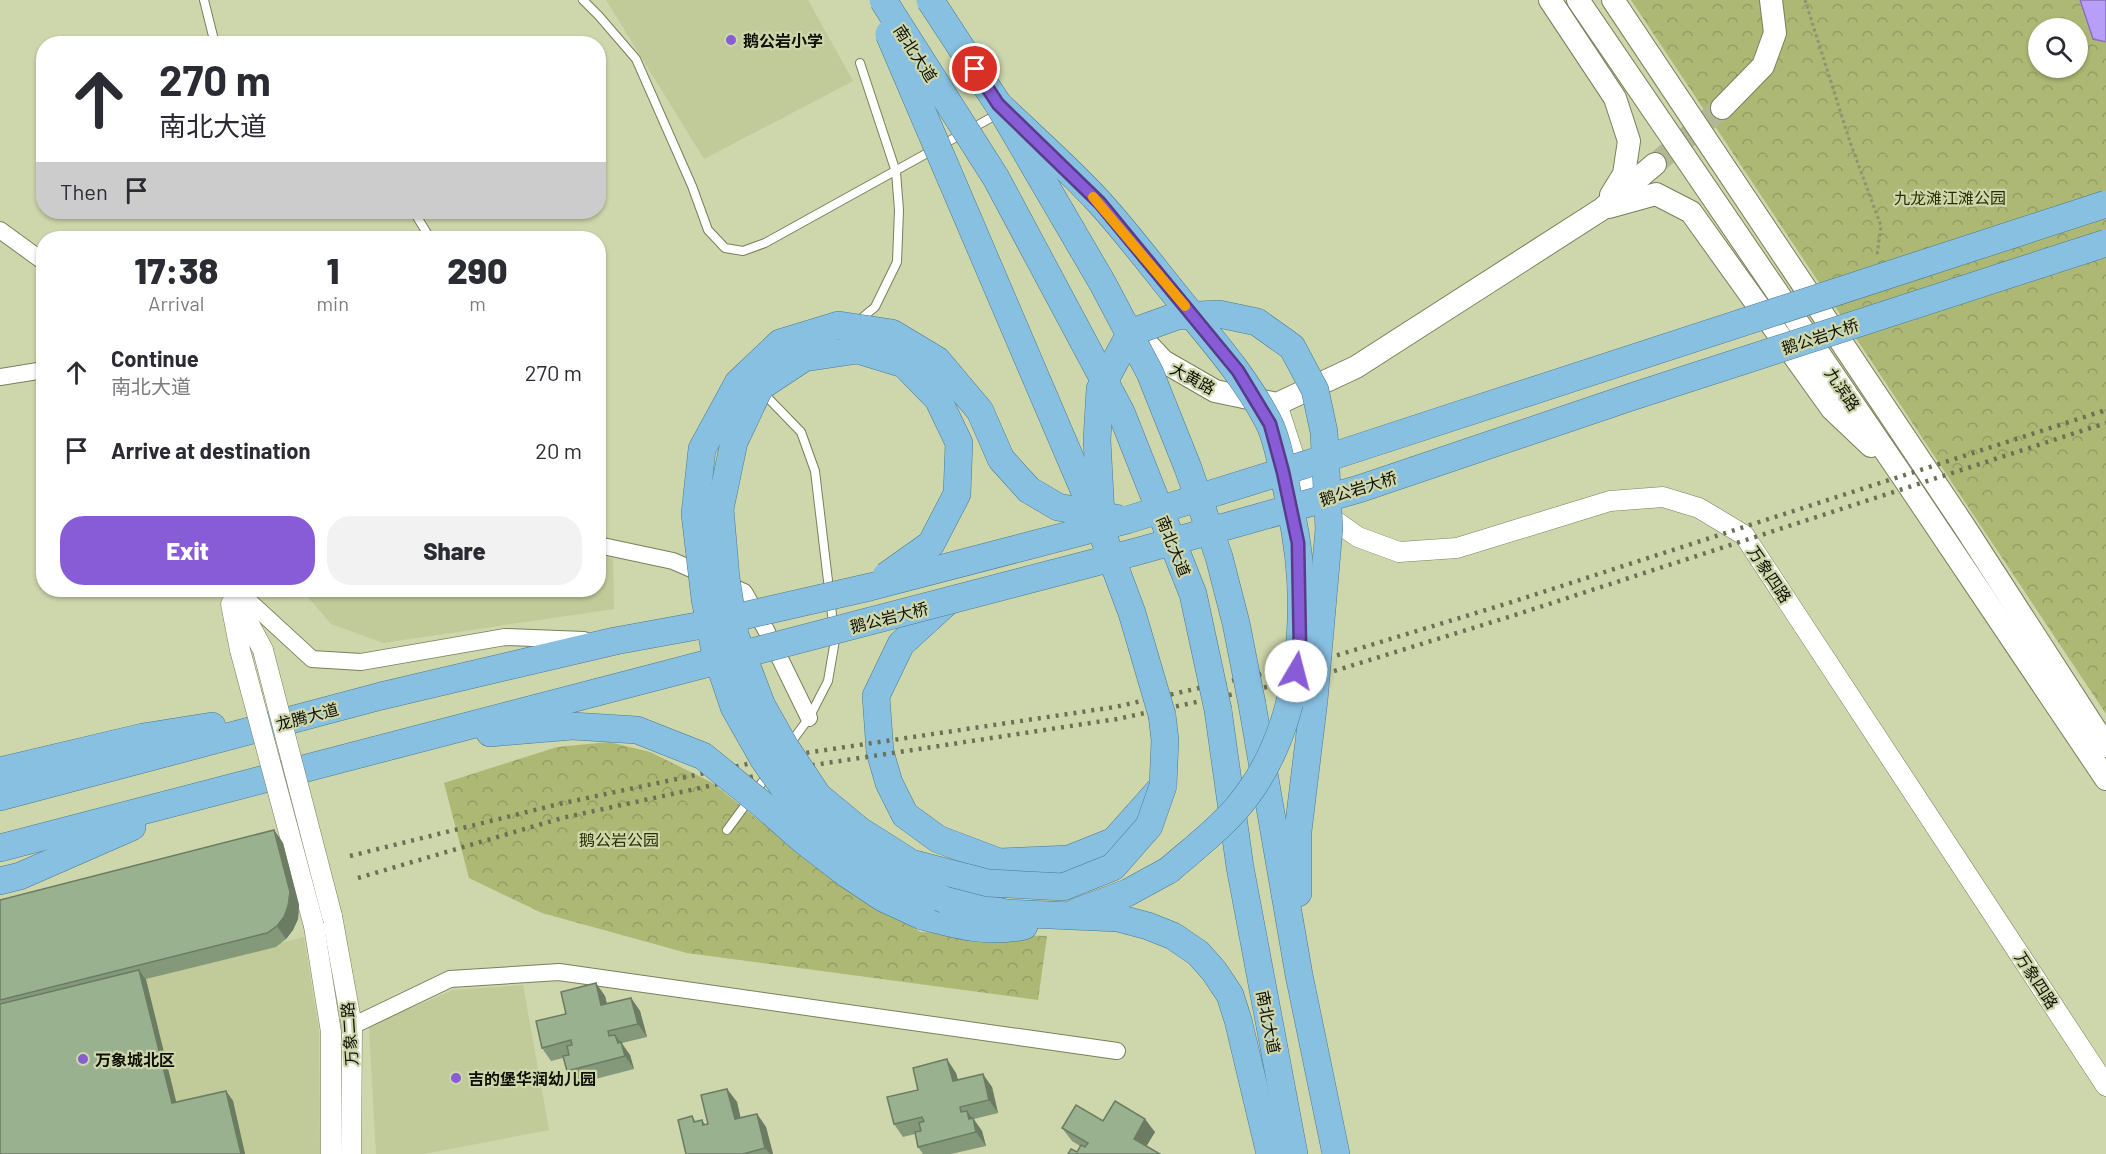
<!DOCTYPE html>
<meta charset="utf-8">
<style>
:root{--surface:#fff;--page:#f2f2f3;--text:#2b2b33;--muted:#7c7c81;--accent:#875cd6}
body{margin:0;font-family:Barlow,"Noto Sans SC",sans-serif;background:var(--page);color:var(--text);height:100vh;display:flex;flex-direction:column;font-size:22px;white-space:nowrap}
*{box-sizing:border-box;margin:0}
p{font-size:20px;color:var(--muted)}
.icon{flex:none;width:33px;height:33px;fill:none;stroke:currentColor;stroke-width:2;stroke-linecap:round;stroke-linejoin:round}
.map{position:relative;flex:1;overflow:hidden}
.sheet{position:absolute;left:36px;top:231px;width:570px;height:366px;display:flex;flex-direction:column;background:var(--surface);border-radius:24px;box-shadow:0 2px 4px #0004}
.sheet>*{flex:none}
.guide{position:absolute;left:36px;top:36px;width:570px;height:183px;border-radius:24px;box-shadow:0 2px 4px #0004;background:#fff;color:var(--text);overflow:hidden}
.fabs{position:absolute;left:2028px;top:18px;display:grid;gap:12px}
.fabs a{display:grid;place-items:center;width:60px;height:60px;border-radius:50%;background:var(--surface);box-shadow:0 2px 4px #0004;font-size:30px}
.pin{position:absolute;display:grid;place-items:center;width:51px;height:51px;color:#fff;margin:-26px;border:3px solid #fff;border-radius:50%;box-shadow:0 2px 6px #0007}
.me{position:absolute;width:66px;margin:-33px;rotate:8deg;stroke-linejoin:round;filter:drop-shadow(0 0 4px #0008)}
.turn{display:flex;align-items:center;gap:21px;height:126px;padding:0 24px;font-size:27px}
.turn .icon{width:78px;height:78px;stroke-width:2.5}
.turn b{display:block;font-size:42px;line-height:51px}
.then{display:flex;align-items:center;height:57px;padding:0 24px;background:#0003;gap:12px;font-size:22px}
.eta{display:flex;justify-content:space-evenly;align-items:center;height:102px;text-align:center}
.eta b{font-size:36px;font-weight:800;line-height:42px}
.button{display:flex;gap:12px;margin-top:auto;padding:12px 24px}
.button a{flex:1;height:69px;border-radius:24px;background:var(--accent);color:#fff;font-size:24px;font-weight:800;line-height:69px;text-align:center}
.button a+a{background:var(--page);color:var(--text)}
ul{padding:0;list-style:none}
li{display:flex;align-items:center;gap:18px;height:78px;padding:0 24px}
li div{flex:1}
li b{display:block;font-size:22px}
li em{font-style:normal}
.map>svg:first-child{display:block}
.built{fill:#c1ca99}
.park{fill:url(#park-crowns);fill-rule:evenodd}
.water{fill:#b89ef9;stroke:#8573af;stroke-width:1.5}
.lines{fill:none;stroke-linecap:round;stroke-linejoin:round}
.secondary-tunnel{stroke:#b1b893;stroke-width:22;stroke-dasharray:22 11;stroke-linecap:butt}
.service-casing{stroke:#79805a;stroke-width:10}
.minor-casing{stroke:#79805a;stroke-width:18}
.tertiary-casing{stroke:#79805a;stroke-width:21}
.secondary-casing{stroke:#79805a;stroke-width:24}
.trunk-casing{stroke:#4a798f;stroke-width:28}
.path{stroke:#8d9373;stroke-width:3;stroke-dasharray:3 3;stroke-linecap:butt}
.service{stroke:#fff;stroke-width:8}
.minor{stroke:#fff;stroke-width:16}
.tertiary{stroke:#fff;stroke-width:20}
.secondary{stroke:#fff;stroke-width:22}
.trunk{stroke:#88c0e2;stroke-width:27}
.rail{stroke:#6c7155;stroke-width:4.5;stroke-dasharray:3 6;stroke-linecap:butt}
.tertiary-bridge-casing{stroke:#79805a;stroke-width:21;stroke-linecap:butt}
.trunk-bridge-casing{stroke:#4a798f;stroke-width:28;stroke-linecap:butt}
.tertiary-bridge{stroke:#fff;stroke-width:20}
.trunk-bridge{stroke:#88c0e2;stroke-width:27}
.wall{fill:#84987a}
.shaded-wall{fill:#6b7c63}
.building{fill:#99b18e;stroke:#6b7c63;stroke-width:1.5}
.route-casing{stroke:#583c8b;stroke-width:15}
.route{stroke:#875cd6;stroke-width:10}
.slow{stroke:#f59e0b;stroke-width:10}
.poi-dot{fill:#875cd6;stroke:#ced6ac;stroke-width:2}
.labels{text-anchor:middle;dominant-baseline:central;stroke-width:4.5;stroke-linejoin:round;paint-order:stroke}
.poi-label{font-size:16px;font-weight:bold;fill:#0e1003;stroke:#ced6ac;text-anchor:start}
.street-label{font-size:16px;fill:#0e1003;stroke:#ced6ac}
.park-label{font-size:16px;fill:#292e01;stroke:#ced6ac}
</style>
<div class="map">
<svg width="2106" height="1154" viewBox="0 0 2106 1154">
<defs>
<pattern id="park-crowns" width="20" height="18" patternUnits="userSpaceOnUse" patternTransform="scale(1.5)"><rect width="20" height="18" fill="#adb874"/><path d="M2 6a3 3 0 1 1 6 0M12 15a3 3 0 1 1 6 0" fill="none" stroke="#949d63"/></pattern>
</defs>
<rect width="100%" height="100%" fill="#ced6ac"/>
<g class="built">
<polygon points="606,0 808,0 853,81 704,159"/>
<polygon points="599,554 613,558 614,609 383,643 331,624 302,590 598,590"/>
<polygon points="304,937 319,1031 320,1154 0,1154 0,1014"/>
<polygon points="523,985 549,1130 424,1154 376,1154 369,1026 453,990"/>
</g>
<g class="park">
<path d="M 1631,0 L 2079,0 L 2092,39 L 2106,43 L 2106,714 ZM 2038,28 L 2078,28 L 2078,68 L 2038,68 Z"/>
<polygon points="609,742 650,752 711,782 836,882 921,932 1047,936 1038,1000 687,953 542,913 469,878 444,783 557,747"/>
</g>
<polygon class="water" points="2080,0 2106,0 2106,42 2093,39"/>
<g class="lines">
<polyline class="secondary-tunnel" points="1655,164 1722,108"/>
<g class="service-casing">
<g id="service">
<polyline points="204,0 215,44"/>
<polyline points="583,0 599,16 636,59 692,186 708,230 725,248 743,251 765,243 996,115"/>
<polyline points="414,212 430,238"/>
<polyline points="857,322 875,307 897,262 899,210 896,172 860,63"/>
<polyline points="767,391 769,399 801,432 815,471 835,640 828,681 809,718 789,745"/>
<polyline points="727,830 769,773"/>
</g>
</g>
<g class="minor-casing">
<g id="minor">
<polyline points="0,230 44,262"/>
<polyline points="0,377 44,370"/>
<polyline points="598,545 673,561 744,592 766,630 809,718"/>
<polyline points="237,590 312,659 361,662 505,637 584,640"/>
<polyline points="352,1026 450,979 559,972 1117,1051"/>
</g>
</g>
<g class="tertiary-casing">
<g id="tertiary">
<polyline points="1277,404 1298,469 1327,515 1358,537 1399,552 1457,548 1610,501 1663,497 1699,508 1744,535 2106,1086"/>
<polyline points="231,590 263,650"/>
<polyline points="231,604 240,650"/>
<polyline points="332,916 352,1026 351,1154"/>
<polyline points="314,926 331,1032 331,1154"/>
</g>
</g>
<g class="secondary-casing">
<g id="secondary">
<polyline points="1550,0 1615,98 1629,141 1624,174 1611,195"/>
<polyline points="1578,0 1903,477 2106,779"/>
<polyline points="1613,0 1964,526 2106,746"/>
<polyline points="1722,108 1763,66 1775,33 1771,0"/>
<polyline points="1609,207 1656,194 1691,212 1832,409 1871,446"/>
<polyline points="1135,331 1163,361 1215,391 1277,404 1356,367 1602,209 1655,164"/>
</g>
</g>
<g class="trunk-casing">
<g id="trunk">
<polyline points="947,602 901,644 876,696 880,752 889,783 905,815 938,839 999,862 1069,859 1114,841 1163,786 1165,740 1162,715"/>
<polyline points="1252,704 1299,975 1336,1154"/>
<polyline points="1218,710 1240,867 1294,1154"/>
<polyline points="490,733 572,726"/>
<polyline points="0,771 143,737 212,726"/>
<polyline points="0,797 381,696 615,641"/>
<polyline points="0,848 598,692"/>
<polyline points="0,881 20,876 132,827"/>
<polyline points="1298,893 1298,831 1314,700"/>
<polyline points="945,900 1006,913 1118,918 1148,926 1173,936 1198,953 1214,971 1230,995 1238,1020 1270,1154"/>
<polyline points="1076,912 1127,893 1169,870"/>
<path d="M 922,916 C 957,925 988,934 1024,926"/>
</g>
</g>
<polyline class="path" points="1805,0 1850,142 1881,226 1877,255"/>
<use href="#service" class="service"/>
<use href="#minor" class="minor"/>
<use href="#tertiary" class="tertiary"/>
<use href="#secondary" class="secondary"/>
<use href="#trunk" class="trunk"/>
<g class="rail">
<polyline points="350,856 559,804 785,756 1115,707 1315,662 1512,602 2106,410"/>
<polyline points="358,878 562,818 787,769 1117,719 1318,676 1515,615 2106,423"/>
</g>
<g class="tertiary-bridge-casing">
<g id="tertiary-bridge">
<polyline points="240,650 314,926"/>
<polyline points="263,650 332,916"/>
</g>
</g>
<g class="trunk-bridge-casing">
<g id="trunk-bridge">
<polyline points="883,0 996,178 1121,412 1193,594 1218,710"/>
<polyline points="930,0 998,104 1103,284 1150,373 1188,468 1219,557 1236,623 1252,704"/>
<polyline points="889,34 1101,530 1132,613 1162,715"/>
<path d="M 998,104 C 1032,137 1068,168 1100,203 C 1129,235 1155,270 1182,303 C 1213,341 1245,377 1268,421 C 1279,441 1285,483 1290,506 C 1312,604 1305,728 1237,808 C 1217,831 1192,850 1169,870"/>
<polyline points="1101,515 1097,440 1100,389 1125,343 1138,330 1177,316 1219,314 1257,322 1292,347 1315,390 1324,432 1329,529 1314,700"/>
<polyline points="886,576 931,544 957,494 959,443 938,399 904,364 858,350 804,358 760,387 734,442 720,509 726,578 735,635 762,706 784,745 818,796 859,830 911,863 988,883 1063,887 1113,867 1149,826 1163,786"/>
<polyline points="615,641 708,624 870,587 1127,520 1336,455 2106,204"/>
<polyline points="598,692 1139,551 1359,489 1628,398 2106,243"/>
<polyline points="572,726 637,730 703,756 763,805 804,841 847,874 883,898 922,916"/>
<polyline points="945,900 886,874 841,843 796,805 764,760 734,707 715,651 705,599 695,514 702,449 738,383 780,343 839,325 892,333 937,360 980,411 1001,459 1029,490 1058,507 1120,519"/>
</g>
</g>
<use href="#tertiary-bridge" class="tertiary-bridge"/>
<use href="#trunk-bridge" class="trunk-bridge"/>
</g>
<g class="wall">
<polygon points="274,830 283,843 299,905 298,919 293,930 286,939 276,947 146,979 176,1102 226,1091 233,1101 245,1154 0,1154 0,900"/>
<polygon points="605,996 607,1004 631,998 640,1011 647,1037 622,1043 630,1055 634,1069 576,1084 567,1071 563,1058 551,1061 542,1048 566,1014"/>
<polygon points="956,1073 958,1080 992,1087 998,1113 974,1119 982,1131 986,1146 951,1154 923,1154 918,1147 915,1134 903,1137 894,1124 918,1090"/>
<polygon points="727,1089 737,1102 740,1118 757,1114 766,1127 773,1154 686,1154 692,1116 696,1122 702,1120 705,1124 708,1124"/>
<polygon points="1062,1128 1155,1132 1146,1146 1077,1152 1080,1146 1072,1141"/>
</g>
<g class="shaded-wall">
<polygon points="274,830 283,843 299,905 298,919 293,930 286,939 277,926"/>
<polygon points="139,970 146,980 179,1113 172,1103"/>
<polygon points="596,983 605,996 610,1018 601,1005"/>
<polygon points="631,998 640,1011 647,1037 638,1024"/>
<polygon points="615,1035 630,1055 634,1069 625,1056 618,1043"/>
<polygon points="947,1059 956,1073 962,1095 953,1081"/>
<polygon points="983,1074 992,1087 998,1113 989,1100"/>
<polygon points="727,1089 737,1102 744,1132 735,1119"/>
<polygon points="226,1091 233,1101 245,1154 241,1154"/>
<polygon points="967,1111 982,1131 986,1146 976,1132 969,1119"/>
<polygon points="757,1114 766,1127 773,1154 770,1154 765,1148"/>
<polygon points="1145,1119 1155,1132 1143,1152 1134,1139"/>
</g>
<g class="building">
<polygon points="274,830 290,892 288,906 284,917 277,926 267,933 0,1000 0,900"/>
<polygon points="139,970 172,1103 226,1091 241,1154 0,1154 0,1004"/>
<polygon points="596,983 601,1005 631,998 638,1024 608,1031 609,1036 615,1035 618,1043 621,1042 625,1056 567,1071 563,1056 569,1055 567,1046 572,1045 571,1040 542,1048 536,1021 566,1014 561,992"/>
<polygon points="947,1059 953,1081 983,1074 989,1100 960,1107 961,1112 967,1111 969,1119 973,1118 976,1132 918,1147 915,1132 921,1131 919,1123 924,1121 922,1117 894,1124 887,1097 918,1090 913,1068"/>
<polygon points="727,1089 735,1119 757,1114 765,1148 743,1154 686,1154 678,1120 692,1116 694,1122 702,1120 703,1125 708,1124 701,1095"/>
<polygon points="1115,1101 1145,1119 1134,1139 1160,1154 1068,1154 1071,1149 1077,1152 1081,1145 1085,1147 1088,1143 1062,1128 1076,1105 1103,1121"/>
</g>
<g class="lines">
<g class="route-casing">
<polyline id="route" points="975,69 998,104 1100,203 1238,371 1270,424 1283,472 1298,543 1300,649 1296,671"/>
</g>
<use href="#route" class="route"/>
<polyline class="slow" points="1093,197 1185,306"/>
</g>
<g class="poi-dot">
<circle cx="731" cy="40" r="6"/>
<circle cx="83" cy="1059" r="6"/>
<circle cx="456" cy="1078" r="6"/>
</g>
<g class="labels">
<g class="poi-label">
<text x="743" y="40">鹅公岩小学</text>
<text x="95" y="1059">万象城北区</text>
<text x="468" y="1078">吉的堡华润幼儿园</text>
</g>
<g class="street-label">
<text transform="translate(916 53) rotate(57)">南北大道</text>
<text transform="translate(1820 336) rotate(-18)">鹅公岩大桥</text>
<text transform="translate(1193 378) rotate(28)">大黄路</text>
<text transform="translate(1843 389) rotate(56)">九滨路</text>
<text transform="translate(1358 488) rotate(-17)">鹅公岩大桥</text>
<text transform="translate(1174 546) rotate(68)">南北大道</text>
<text transform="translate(1770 574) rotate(56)">万象四路</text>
<text transform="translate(889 617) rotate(-14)">鹅公岩大桥</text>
<text transform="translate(307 716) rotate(-15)">龙腾大道</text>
<text transform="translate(2037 980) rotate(57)">万象四路</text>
<text transform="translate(1269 1022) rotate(79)">南北大道</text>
<text transform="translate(349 1034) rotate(-94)">万象二路</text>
</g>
<g class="park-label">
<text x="1950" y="197">九龙滩江滩公园</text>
<text x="619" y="839">鹅公岩公园</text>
</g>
</g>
</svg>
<div class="fabs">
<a><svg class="icon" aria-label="search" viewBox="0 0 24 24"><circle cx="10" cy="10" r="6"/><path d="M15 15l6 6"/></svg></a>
</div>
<div class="pin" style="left:975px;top:69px;background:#d93025"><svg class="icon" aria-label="arrive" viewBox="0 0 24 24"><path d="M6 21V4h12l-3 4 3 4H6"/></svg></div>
<svg class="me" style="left:1296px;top:671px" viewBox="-20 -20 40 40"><circle r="19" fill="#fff"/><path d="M0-13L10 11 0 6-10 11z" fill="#875cd6"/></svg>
<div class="guide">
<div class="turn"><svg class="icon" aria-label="ahead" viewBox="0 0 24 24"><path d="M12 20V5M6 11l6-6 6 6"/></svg><div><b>270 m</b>南北大道</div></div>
<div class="then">Then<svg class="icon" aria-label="arrive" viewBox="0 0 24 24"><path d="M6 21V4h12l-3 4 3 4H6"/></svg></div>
</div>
<section class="sheet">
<div class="eta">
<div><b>17:38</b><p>Arrival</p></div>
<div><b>1</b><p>min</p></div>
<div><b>290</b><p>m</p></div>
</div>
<ul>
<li><svg class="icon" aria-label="ahead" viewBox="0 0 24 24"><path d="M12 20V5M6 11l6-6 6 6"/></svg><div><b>Continue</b><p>南北大道</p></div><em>270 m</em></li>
<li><svg class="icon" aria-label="arrive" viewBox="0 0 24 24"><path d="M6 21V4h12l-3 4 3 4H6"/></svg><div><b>Arrive at destination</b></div><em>20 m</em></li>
</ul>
<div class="button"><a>Exit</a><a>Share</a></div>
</section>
</div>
